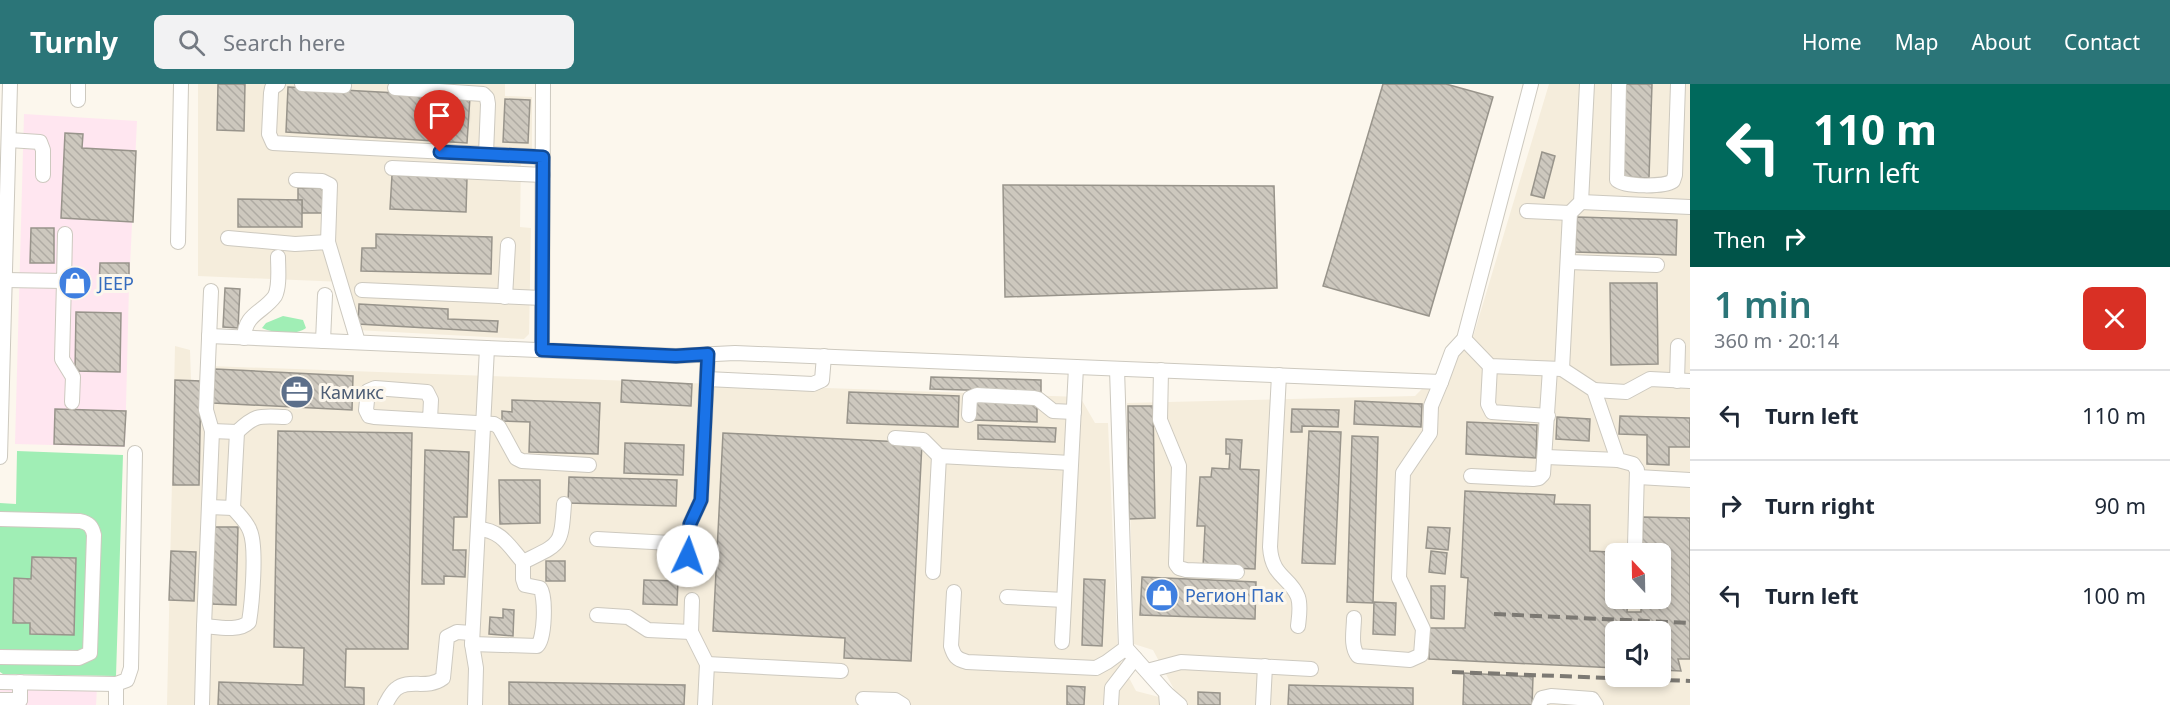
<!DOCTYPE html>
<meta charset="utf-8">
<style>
:root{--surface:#fff;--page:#f2f2f3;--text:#1f2937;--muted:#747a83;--line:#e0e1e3;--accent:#2b7578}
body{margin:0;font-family:"Noto Sans",sans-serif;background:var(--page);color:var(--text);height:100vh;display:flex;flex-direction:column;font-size:22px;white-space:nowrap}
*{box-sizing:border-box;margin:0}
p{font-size:20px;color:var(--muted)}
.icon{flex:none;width:33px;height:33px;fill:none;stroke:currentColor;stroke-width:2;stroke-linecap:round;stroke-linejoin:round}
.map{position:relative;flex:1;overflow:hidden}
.details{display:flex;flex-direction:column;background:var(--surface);width:480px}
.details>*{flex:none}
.top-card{background:#00695c;color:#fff;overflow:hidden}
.needle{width:39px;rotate:338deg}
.tools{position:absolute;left:1605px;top:459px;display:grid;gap:12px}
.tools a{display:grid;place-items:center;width:66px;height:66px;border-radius:9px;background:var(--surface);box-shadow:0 3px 9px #0003;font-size:30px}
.pin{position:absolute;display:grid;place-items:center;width:51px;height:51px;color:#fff;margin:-62px -26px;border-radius:50% 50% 50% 0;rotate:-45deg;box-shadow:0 0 6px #0007}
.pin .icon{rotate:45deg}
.me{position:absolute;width:66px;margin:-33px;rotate:3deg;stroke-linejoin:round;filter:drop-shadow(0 0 4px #0008)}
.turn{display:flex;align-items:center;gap:21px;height:126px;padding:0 24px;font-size:27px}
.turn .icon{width:78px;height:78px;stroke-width:2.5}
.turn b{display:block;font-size:42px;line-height:51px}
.then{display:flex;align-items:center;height:57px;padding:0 24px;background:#0003;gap:12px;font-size:22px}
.round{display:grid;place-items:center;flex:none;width:63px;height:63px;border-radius:9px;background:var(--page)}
.overview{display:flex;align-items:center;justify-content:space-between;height:102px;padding:0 24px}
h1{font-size:36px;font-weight:600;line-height:45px;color:var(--accent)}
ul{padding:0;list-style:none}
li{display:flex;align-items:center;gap:18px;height:90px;padding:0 24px;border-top:2px solid var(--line)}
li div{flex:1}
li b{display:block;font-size:22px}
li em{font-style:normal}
header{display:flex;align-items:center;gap:36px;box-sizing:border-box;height:84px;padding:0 30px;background:var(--accent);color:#fff}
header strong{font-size:28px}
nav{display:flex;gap:33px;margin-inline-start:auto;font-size:21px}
.search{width:420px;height:54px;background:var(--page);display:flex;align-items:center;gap:15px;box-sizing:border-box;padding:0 21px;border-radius:9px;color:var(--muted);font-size:22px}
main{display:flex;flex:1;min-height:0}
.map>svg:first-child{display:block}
.commercial{fill:#ffe6f0}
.built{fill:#f5eddc;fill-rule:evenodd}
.green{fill:#a0eeb5}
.building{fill:url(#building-back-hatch);stroke:#98948b;stroke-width:1.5}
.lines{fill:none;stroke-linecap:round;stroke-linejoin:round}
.minor-casing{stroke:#cdc9bf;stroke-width:16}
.minor{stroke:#fff;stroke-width:14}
.rail{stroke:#7c7973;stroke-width:4;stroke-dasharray:12 6;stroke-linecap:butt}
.route-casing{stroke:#114b97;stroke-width:15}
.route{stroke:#1a73e8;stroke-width:10}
.labels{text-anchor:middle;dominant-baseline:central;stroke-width:6;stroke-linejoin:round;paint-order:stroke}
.shop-label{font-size:18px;fill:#366cbe;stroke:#fcf7ed;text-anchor:start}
.service-label{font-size:18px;fill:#4e5e75;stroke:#fcf7ed;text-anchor:start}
</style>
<header>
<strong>Turnly</strong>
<div class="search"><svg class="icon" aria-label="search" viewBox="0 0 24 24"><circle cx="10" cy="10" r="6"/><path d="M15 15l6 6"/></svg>Search here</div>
<nav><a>Home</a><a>Map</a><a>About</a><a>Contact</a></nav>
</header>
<main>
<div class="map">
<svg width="1690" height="621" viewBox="0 0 1690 621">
<defs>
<pattern id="building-back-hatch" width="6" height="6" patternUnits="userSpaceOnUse" patternTransform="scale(1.5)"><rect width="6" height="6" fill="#cdc8be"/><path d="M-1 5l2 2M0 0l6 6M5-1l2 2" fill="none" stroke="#afaba3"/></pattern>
</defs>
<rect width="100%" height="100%" fill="#fcf7ed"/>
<g class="commercial">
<polygon points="24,30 137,37 129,202 125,363 15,360"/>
<polygon points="0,603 97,604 96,621 0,621"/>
</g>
<g class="built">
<polygon points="198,0 505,0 505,12 532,13 532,65 507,65 521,75 520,143 531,144 529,250 524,255 356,246 344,198 198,192"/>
<path d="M 1549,0 L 1690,0 L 1690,621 L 1176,621 L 1176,609 L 1153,566 L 1134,560 L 1127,319 L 1415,312 L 1473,253 ZM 1616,470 L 1660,470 L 1660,514 L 1616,514 ZM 1616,548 L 1660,548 L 1660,592 L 1616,592 Z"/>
<polygon points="175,262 190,266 191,298 201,297 210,282 1080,313 1095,339 1108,339 1118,573 1136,607 1159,613 1159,621 167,621"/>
</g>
<g class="green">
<path d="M 283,232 L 303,236 L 306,244 C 296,252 273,249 262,244 L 266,239 Z"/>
<polygon points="17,367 123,371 116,592 3,590 0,588 0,419 16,420"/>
</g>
<g class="building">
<polygon points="218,0 245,0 244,47 217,46"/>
<polygon points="1383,0 1446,0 1493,13 1429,232 1323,202"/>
<polygon points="1623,0 1652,0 1649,94 1620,93"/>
<polygon points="288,3 470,13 467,59 286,48"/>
<polygon points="505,15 530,16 528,59 503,58"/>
<polygon points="65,49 83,50 82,64 136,67 133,138 61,134"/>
<polygon points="1542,68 1555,72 1544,114 1531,111"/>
<polygon points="392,91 467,94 466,128 390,125"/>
<polygon points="1003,101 1274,102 1277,204 1005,213"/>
<polygon points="298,104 325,104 325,129 302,129 302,116 298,116"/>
<polygon points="238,115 302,116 302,143 238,143"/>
<polygon points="1577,133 1677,136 1676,171 1575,168"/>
<polygon points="31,144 54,144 54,179 30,179"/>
<polygon points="376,150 492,153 491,190 361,187 362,164 376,164"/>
<polygon points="100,179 129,179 129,202 99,202"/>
<polygon points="1610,199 1657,199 1658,280 1611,281"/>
<polygon points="225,204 240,205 238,244 223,243"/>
<polygon points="359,220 448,225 448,235 498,237 497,248 358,240"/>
<polygon points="76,228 121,229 120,288 75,287"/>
<polygon points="215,285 353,292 352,326 213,319"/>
<polygon points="931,293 1041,296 1041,308 930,305"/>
<polygon points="175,296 201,297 199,401 173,401"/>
<polygon points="622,296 692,300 691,322 621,318"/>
<polygon points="849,308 959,312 958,343 847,339"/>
<polygon points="512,316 600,319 598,370 529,368 530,338 502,337 502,327 512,328"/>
<polygon points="974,317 1037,319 1037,338 973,336"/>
<polygon points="1355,317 1422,320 1421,343 1354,340"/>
<polygon points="1128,322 1153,322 1155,434 1129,435"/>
<polygon points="55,325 126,327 124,362 54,360"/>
<polygon points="1292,325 1339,326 1338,343 1302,342 1302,348 1291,348"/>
<polygon points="1620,332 1690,334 1690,363 1669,363 1669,381 1647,380 1647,351 1619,350"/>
<polygon points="1557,333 1590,335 1589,357 1556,355"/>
<polygon points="1467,338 1537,341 1536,374 1466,370"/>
<polygon points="978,341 1056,344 1055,358 978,355"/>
<polygon points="278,347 412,349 408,565 346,565 345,603 364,604 364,621 218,621 219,598 303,601 304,564 274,563"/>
<polygon points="1309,347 1341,348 1335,480 1302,479"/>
<polygon points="723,349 922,359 911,577 844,574 845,554 713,547"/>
<polygon points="1352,352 1378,353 1373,519 1347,518"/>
<polygon points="1226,355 1242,356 1240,385 1259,386 1255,485 1203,483 1205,442 1197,442 1200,393 1211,393 1212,384 1229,385 1230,370 1226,370"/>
<polygon points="625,359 684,361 683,391 624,389"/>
<polygon points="425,366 469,368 467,433 454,433 453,466 466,466 465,493 444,492 444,500 422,500"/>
<polygon points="569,393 677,396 676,422 568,419"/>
<polygon points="499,396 540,396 540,439 500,440"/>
<polygon points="1465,407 1555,411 1554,420 1590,421 1590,467 1631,469 1616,470 1616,514 1628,514 1627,528 1641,528 1641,514 1660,514 1660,470 1642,470 1643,433 1690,434 1690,575 1678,575 1681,587 1660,586 1660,548 1616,548 1616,584 1429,575 1428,544 1465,544 1468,494 1461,493"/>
<polygon points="214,443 238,443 236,521 211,520"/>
<polygon points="1428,443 1450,444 1448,466 1426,464"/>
<polygon points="171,467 196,468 194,517 169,516"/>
<polygon points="1431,467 1447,469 1445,490 1429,488"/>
<polygon points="32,473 76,474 74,551 30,550 30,539 13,539 14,494 31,495"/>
<rect x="546" y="477" width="19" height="20"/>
<polygon points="1142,493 1256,498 1255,535 1140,531"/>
<polygon points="1084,495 1105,496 1102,562 1082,561"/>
<polygon points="644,496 678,497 677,521 643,520"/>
<polygon points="1431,502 1445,502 1444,535 1431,534"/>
<polygon points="1374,518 1396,519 1395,551 1373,550"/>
<polygon points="503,525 514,526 513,552 489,550 490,533 503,534"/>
<polygon points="1464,589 1533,593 1532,621 1463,621"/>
<polygon points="509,598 685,601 684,621 509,621"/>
<polygon points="1289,601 1413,604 1413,621 1288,621"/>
<polygon points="1067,602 1085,603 1084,621 1067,621"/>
<polygon points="1198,608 1220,609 1220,621 1198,621"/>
</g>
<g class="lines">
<g class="minor-casing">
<g id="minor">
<polyline points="278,0 272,4 271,9 269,50 273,59 543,73"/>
<polyline points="302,0 344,2"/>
<path d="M 1619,0 L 1617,96 C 1625,103 1664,103 1673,97 L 1675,91 L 1678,0"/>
<polyline points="395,4 483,10 487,14 488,20 486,70"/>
<polyline points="78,16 78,0"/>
<polyline points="9,56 40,58 43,66 43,91"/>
<polyline points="392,84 543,91"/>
<polyline points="296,96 322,97 330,101 328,158"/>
<polyline points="1581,118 1690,123"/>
<polyline points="1527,127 1570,129"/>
<polyline points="228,154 295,160 328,158 358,258"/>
<polyline points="178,158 181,0"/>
<polyline points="1568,178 1657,181"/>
<polyline points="5,196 64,197 65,150"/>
<polyline points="64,197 62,275 73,293 72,318"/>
<polyline points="362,206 542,214"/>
<polyline points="505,213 508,161"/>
<polyline points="209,252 676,272 735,269 1441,298 1452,268 1464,255 1531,0"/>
<path d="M 244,254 C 245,229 263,229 275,212 C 280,202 278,183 278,173"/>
<polyline points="1464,255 1490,282 1562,285 1594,306 1618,376 1633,380 1637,386 1635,462"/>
<polyline points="323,257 325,211"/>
<polyline points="542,266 543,0"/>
<polyline points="1490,282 1488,320 1492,328 1548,332"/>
<polyline points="1117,285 1126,564 1166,609 1167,621"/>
<polyline points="1562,285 1570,129 1581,118 1587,0"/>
<polyline points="1161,286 1160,336 1179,382 1176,480 1179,484 1186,486 1237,488"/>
<path d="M 1279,291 L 1270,463 C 1272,494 1290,492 1298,513 C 1301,522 1299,533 1298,542"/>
<polyline points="707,295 813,300 822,296 824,272"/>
<polyline points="1677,297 1678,262"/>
<polyline points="1594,306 1626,308 1650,295 1690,297"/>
<polyline points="969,331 970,314 977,311 1034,314 1038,315 1053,327 1074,328"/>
<polyline points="430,336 431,316 427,308 375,304 368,307 366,326 369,332 374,333 494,340 499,343 516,374 522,377 589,381"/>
<path d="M 212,347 L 237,348 C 256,330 259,332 285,333"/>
<polyline points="895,354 923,356 939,372"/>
<polyline points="0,373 10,0"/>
<polyline points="1546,373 1618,376"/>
<polyline points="1471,392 1533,395 1539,394 1543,390 1550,285"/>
<polyline points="1638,393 1690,396"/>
<polyline points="209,423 233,424 237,348"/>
<path d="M 0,435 L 80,437 C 89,439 92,442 94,451 L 90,569 L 79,574 L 0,573"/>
<polyline points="597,455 689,460"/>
<polyline points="688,472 690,440 701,416 708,270"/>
<path d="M 523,478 C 561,459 561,463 564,420"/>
<polyline points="933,488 939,372 1071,379"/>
<path d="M 954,508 L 951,562 C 954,572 956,575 967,578 L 1096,584 L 1107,578 L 1126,564"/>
<polyline points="1007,513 1064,516"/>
<polyline points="692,516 691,548 707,580 705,621"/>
<polyline points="597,531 628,533 648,546 691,548"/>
<path d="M 1354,534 C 1354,546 1350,562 1358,572 L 1410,576 L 1421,571 L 1423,545 L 1399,494 L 1403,389 L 1430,349 L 1431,322 L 1441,298"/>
<path d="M 204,542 C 217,543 239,548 249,538 C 252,520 257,463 250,447 C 247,438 239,431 233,424"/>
<polyline points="1062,558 1076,283"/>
<path d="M 472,560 L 537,562 C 545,556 546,512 540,504 L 525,501 L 523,495 L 523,478 C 509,462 501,446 478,445"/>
<polyline points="707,580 841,587"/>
<polyline points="1147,587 1181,578 1311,585"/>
<polyline points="0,598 116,600 127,596 131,584 135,369"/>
<polyline points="1166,609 1180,621"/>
<polyline points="863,615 895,616 903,621"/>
<polyline points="0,616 20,616"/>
<polyline points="17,621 20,616 20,598"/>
<polyline points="116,621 116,600"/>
<polyline points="202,621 204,542 212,347 206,326 211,207"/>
<path d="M 385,621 C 388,616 391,609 396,605 C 409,594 427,606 443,594 L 447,553 L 457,548 L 472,549"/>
<polyline points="475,621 476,584 472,560 487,264"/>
<polyline points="1111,621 1112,604 1135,574"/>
<polyline points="1263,621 1265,582"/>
<polyline points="1539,621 1542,614 1551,612 1592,615 1596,621"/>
</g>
</g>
<use href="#minor" class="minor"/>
<g class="rail">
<polyline points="1494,530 1690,539"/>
<polyline points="1452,588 1690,597"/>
</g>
</g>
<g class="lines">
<g class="route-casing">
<polyline id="route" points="440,68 543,73 542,266 676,272 708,270 701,416 690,440 688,472"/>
</g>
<use href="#route" class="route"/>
</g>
<defs>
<g id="shop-disc" transform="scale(1.725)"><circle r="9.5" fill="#3f7fe0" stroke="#fcf7ed"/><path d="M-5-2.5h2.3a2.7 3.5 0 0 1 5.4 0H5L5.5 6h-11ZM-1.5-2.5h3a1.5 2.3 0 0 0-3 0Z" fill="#fff"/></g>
<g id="office-disc" transform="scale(1.725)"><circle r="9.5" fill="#5c6f8a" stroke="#fcf7ed"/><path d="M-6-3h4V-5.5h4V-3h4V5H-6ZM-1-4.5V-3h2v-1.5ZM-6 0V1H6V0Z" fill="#fff"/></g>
</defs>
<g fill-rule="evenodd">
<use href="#shop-disc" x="75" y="199"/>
<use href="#office-disc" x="297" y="308"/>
<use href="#shop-disc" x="1162" y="511"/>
</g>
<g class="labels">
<g class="shop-label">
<text x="98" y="199">JEEP</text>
<text x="1185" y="511">Регион Пак</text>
</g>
<g class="service-label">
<text x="320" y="308">Камикс</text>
</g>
</g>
</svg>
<div class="tools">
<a><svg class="needle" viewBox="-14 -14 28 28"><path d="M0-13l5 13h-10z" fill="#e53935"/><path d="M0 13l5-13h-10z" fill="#747a83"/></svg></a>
<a><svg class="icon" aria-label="sound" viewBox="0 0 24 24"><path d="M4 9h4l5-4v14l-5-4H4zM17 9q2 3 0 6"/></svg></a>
</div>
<div class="pin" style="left:440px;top:68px;background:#d93025"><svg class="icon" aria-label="arrive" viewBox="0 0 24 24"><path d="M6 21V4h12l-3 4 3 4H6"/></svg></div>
<svg class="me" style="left:688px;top:472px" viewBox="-20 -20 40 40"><circle r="19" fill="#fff"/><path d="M0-13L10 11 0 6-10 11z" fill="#1a73e8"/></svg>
</div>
<section class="details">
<div class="top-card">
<div class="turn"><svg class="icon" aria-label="left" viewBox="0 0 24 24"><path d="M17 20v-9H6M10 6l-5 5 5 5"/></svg><div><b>110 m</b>Turn left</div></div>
<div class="then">Then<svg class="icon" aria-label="right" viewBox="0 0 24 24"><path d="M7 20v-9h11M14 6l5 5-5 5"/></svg></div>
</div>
<div class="overview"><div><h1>1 min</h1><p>360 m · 20:14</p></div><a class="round" style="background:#d93025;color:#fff"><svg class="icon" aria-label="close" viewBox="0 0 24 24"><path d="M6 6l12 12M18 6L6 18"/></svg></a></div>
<ul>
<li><svg class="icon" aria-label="left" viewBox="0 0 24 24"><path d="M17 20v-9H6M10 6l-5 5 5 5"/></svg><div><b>Turn left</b></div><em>110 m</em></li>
<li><svg class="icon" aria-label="right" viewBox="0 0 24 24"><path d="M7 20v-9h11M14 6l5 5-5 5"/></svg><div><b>Turn right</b></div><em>90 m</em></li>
<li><svg class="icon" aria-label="left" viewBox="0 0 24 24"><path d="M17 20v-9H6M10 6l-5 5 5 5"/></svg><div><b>Turn left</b></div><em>100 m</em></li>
</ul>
</section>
</main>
